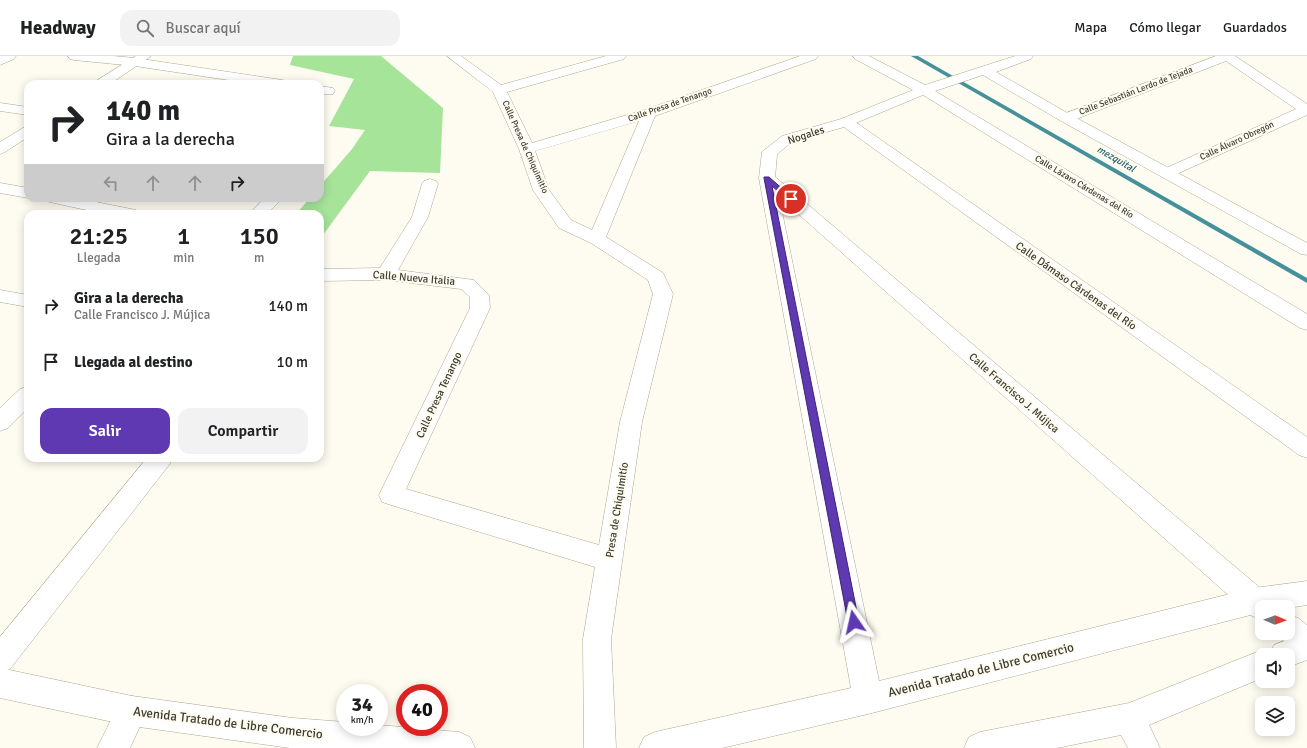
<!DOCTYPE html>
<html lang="es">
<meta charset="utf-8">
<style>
:root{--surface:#fff;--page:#f2f2f2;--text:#202124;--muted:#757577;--line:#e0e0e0;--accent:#5f39b1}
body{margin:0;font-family:Signika,sans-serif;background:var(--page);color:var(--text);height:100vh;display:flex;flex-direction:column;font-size:15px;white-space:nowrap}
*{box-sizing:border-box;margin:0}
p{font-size:13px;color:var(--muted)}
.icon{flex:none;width:22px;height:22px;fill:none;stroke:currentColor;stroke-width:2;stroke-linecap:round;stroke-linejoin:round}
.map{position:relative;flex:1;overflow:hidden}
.drawer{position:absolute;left:24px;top:154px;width:300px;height:252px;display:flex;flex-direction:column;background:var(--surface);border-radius:12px;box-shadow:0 2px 10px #0003}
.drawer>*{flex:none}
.top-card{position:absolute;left:24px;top:24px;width:300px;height:122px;border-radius:12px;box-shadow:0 2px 10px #0003;background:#fff;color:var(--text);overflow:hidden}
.needle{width:26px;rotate:91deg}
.controls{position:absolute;left:1255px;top:544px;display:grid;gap:8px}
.controls a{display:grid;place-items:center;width:40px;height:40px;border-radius:8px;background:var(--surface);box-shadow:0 2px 10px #0003;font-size:20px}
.speed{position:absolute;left:336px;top:628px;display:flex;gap:8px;font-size:20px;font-weight:700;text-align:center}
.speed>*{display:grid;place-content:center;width:52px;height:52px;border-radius:50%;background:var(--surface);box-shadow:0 2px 10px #0003;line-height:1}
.speed small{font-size:10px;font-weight:400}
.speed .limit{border:6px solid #d22;background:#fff;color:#111}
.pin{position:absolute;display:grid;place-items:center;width:34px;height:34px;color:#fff;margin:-17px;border:2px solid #fff;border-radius:50%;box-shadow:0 1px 4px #0007}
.me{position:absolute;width:44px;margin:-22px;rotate:349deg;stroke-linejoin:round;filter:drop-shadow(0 0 3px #0008)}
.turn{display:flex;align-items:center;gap:14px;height:84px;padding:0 16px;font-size:18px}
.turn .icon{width:52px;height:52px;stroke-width:2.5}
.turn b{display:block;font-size:28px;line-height:34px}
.lanes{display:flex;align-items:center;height:38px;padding:0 16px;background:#0003;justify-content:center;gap:20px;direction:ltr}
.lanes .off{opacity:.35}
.eta{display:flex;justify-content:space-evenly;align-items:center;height:68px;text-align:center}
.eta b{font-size:24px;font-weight:600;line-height:28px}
.cta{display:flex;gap:8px;margin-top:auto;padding:8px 16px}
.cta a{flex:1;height:46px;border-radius:12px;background:var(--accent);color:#fff;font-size:16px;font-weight:600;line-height:46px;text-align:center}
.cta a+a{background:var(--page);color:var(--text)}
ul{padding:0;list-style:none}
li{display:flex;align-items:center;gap:12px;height:56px;padding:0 16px}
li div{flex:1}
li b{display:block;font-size:15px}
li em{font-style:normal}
header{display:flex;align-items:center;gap:24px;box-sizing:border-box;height:56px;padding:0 20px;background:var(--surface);border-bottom:1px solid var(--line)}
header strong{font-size:19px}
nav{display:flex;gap:22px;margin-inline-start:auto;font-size:14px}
.search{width:280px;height:36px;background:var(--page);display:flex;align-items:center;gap:10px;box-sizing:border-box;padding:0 14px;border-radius:12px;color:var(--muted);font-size:15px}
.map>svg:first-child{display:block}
.green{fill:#a6e49a}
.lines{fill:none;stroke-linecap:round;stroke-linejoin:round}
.stream{fill:#45919b;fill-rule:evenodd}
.street-casing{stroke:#ada68d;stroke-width:1}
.secondary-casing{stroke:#ada68d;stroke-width:1}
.street{fill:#fff;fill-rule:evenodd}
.secondary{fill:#fff;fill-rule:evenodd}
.route{fill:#5f39b1;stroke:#3e2573}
.labels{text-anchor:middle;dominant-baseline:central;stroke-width:4;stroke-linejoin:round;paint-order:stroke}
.far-street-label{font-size:9px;fill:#3e3b30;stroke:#fefcf1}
.far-water-label{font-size:10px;font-style:italic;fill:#1e5a65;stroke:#fefcf1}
.street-label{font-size:11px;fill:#3e3b30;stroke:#fefcf1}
.near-street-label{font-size:13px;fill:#3e3b30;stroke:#fefcf1}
</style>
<header>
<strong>Headway</strong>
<div class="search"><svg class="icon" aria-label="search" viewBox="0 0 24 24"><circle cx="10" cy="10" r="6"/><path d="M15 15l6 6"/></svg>Buscar aquí</div>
<nav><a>Mapa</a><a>Cómo llegar</a><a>Guardados</a></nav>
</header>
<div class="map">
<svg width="1307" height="692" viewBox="0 0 1307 692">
<rect width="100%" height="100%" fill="#fefcf1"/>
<polygon class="green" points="293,0 381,0 443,52 440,117 370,115 320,183 320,158 296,158 310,142 320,142 320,130 352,93 365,74 329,70 354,23 290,9"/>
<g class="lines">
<polygon class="stream" points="911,0 918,0 1307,222 1307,227"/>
<g class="street-casing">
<g id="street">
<polygon points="0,0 16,0 14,3 0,9"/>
<polygon points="68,0 113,0 135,2 282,24 287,25 289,28 255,28 135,10 74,4 70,3"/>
<path d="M 447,0 L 461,0 L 501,29 L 606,0 L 626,0 L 624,3 L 507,36 L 532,87 L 644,54 L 800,0 L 818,0 L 816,3 L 655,60 L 606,181 L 663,217 L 673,238 L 642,366 L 611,583 L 616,692 L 584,692 L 583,583 L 595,511 L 391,449 L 382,446 L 379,439 L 470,252 L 470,241 L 461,233 L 386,224 L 320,225 L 321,213 L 380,212 L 412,161 L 422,128 L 424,125 L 430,123 L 436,125 L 438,128 L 428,161 L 398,214 L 474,224 L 489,239 L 490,252 L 406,433 L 599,489 L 620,366 L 653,238 L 648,224 L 591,187 L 559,172 L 533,134 L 519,93 L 493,36 ZM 639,65 L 592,174 L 571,164 L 549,134 L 535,95 Z"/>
<polygon points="1216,0 1235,0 1307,48 1307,59 1168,122 1162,120 1160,117 1162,114 1296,53 1226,5 1071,65 1066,66 1061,65 1059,62 1061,59"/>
<polygon points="320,30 333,32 335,35 333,38 320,38"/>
<polygon points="0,47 28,51 28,59 0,55"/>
<polygon points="846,62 851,63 1307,381 1307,402 1299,399 841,69 839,66 841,63"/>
<polygon points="767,117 773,119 1272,542 1276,551 1262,551 1262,564 1252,560 761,125 759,122 761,119"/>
<polygon points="0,127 28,132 28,142 0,137"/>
<polygon points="43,142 76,142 136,154 138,158 105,158 45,145"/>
<polygon points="265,142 283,142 267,158 249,158"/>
<polygon points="0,234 28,239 28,251 0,246"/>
<polygon points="28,331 28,352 8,372 0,375 0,352 20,333"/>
<polygon points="147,402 173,402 169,409 10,613 0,617 0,581"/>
<polygon points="1288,558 1298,562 1307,569 1307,600 1297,596 1278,580 1277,577 1288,577"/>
<polygon points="132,640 143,644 147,655 130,692 97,692 121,644"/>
</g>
</g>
<g class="secondary-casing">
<g id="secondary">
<polygon points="136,0 151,0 110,28 94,28 96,25"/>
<polygon points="853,0 869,0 925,29 1015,0 1033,0 1031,3 996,16 1071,59 1307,187 1307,199 1301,198 1061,65 983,19 935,35 1307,258 1307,274 1300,272 923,39 851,69 792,86 777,98 775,122 879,625 1254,532 1307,525 1307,549 1288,552 1288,551 1262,551 1262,556 868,658 722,692 639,692 644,681 655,676 851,632 759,122 762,96 782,80 841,63 913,34 855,3"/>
<polygon points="28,71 28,81 5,96 0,98 0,86 23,72"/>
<polygon points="1307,576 1307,604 1288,611 1288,599 1262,599 1262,622 1149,669 1160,692 1128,692 1121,679 1057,692 964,692 969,681 980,676 1129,647 1262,594 1270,597 1274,589"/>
<polygon points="0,612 132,640 293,662 345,666 345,671 379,671 379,669 459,676 470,681 475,692 290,692 132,670 0,642"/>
</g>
</g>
<use href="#street" class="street"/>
<use href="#secondary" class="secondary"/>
</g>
<polygon class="route" points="764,121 769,121 794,143 788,144 772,130 859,566 858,570 854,572 849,570 848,566 764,122"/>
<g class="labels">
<g class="far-street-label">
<text transform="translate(1136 35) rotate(-21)">Calle Sebastián Lerdo de Tejada</text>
<text transform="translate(670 49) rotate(-19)">Calle Presa de Tenango</text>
<text transform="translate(1237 85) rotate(-25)">Calle Álvaro Obregón</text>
<text transform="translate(525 91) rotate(66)">Calle Presa de Chiquimitío</text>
<text transform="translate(1084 131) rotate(31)">Calle Lázaro Cárdenas del Río</text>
</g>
<g class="far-water-label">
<text transform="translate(1116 103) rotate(30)">mezquital</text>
</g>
<g class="street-label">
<text transform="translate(806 79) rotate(-18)">Nogales</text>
<text transform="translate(414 222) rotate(5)">Calle Nueva Italia</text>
<text transform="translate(1076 230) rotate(35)">Calle Dámaso Cárdenas del Río</text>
<text transform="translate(1014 337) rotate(41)">Calle Francisco J. Mújica</text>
<text transform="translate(439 339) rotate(-65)">Calle Presa Tenango</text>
<text transform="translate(617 454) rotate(-81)">Presa de Chiquimitío</text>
</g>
<g class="near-street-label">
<text transform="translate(981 614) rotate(-14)">Avenida Tratado de Libre Comercio</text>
<text transform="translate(228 667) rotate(7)">Avenida Tratado de Libre Comercio</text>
</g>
</g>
</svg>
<div class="controls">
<a><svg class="needle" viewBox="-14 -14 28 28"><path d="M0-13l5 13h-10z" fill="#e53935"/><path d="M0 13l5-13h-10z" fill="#757577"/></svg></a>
<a><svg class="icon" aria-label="sound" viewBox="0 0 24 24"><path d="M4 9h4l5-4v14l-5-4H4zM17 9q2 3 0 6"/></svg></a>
<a><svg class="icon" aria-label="layers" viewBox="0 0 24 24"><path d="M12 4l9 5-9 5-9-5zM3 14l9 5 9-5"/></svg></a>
</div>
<div class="speed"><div>34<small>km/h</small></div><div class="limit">40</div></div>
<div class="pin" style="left:791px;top:143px;background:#d93025"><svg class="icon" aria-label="arrive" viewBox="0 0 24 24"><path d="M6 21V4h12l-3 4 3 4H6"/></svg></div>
<svg class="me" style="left:854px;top:566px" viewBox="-20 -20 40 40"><path d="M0-17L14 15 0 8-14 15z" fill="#5f39b1" stroke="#fff" stroke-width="4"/></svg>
<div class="top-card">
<div class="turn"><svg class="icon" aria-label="right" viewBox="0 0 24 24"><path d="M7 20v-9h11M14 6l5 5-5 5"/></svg><div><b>140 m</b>Gira a la derecha</div></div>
<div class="lanes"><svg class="icon off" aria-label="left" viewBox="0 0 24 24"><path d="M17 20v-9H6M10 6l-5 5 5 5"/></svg><svg class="icon off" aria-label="ahead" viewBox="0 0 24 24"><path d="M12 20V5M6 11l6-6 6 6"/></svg><svg class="icon off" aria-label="ahead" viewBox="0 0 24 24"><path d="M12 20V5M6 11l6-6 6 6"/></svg><svg class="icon" aria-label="right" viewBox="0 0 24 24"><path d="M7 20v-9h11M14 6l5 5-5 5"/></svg></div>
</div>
<section class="drawer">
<div class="eta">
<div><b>21:25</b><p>Llegada</p></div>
<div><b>1</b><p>min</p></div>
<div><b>150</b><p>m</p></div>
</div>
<ul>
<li><svg class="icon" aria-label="right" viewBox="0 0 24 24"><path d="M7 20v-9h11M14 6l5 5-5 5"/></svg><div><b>Gira a la derecha</b><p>Calle Francisco J. Mújica</p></div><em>140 m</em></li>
<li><svg class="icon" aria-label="arrive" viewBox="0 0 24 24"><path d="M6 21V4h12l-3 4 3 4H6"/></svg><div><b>Llegada al destino</b></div><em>10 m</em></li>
</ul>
<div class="cta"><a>Salir</a><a>Compartir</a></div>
</section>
</div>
